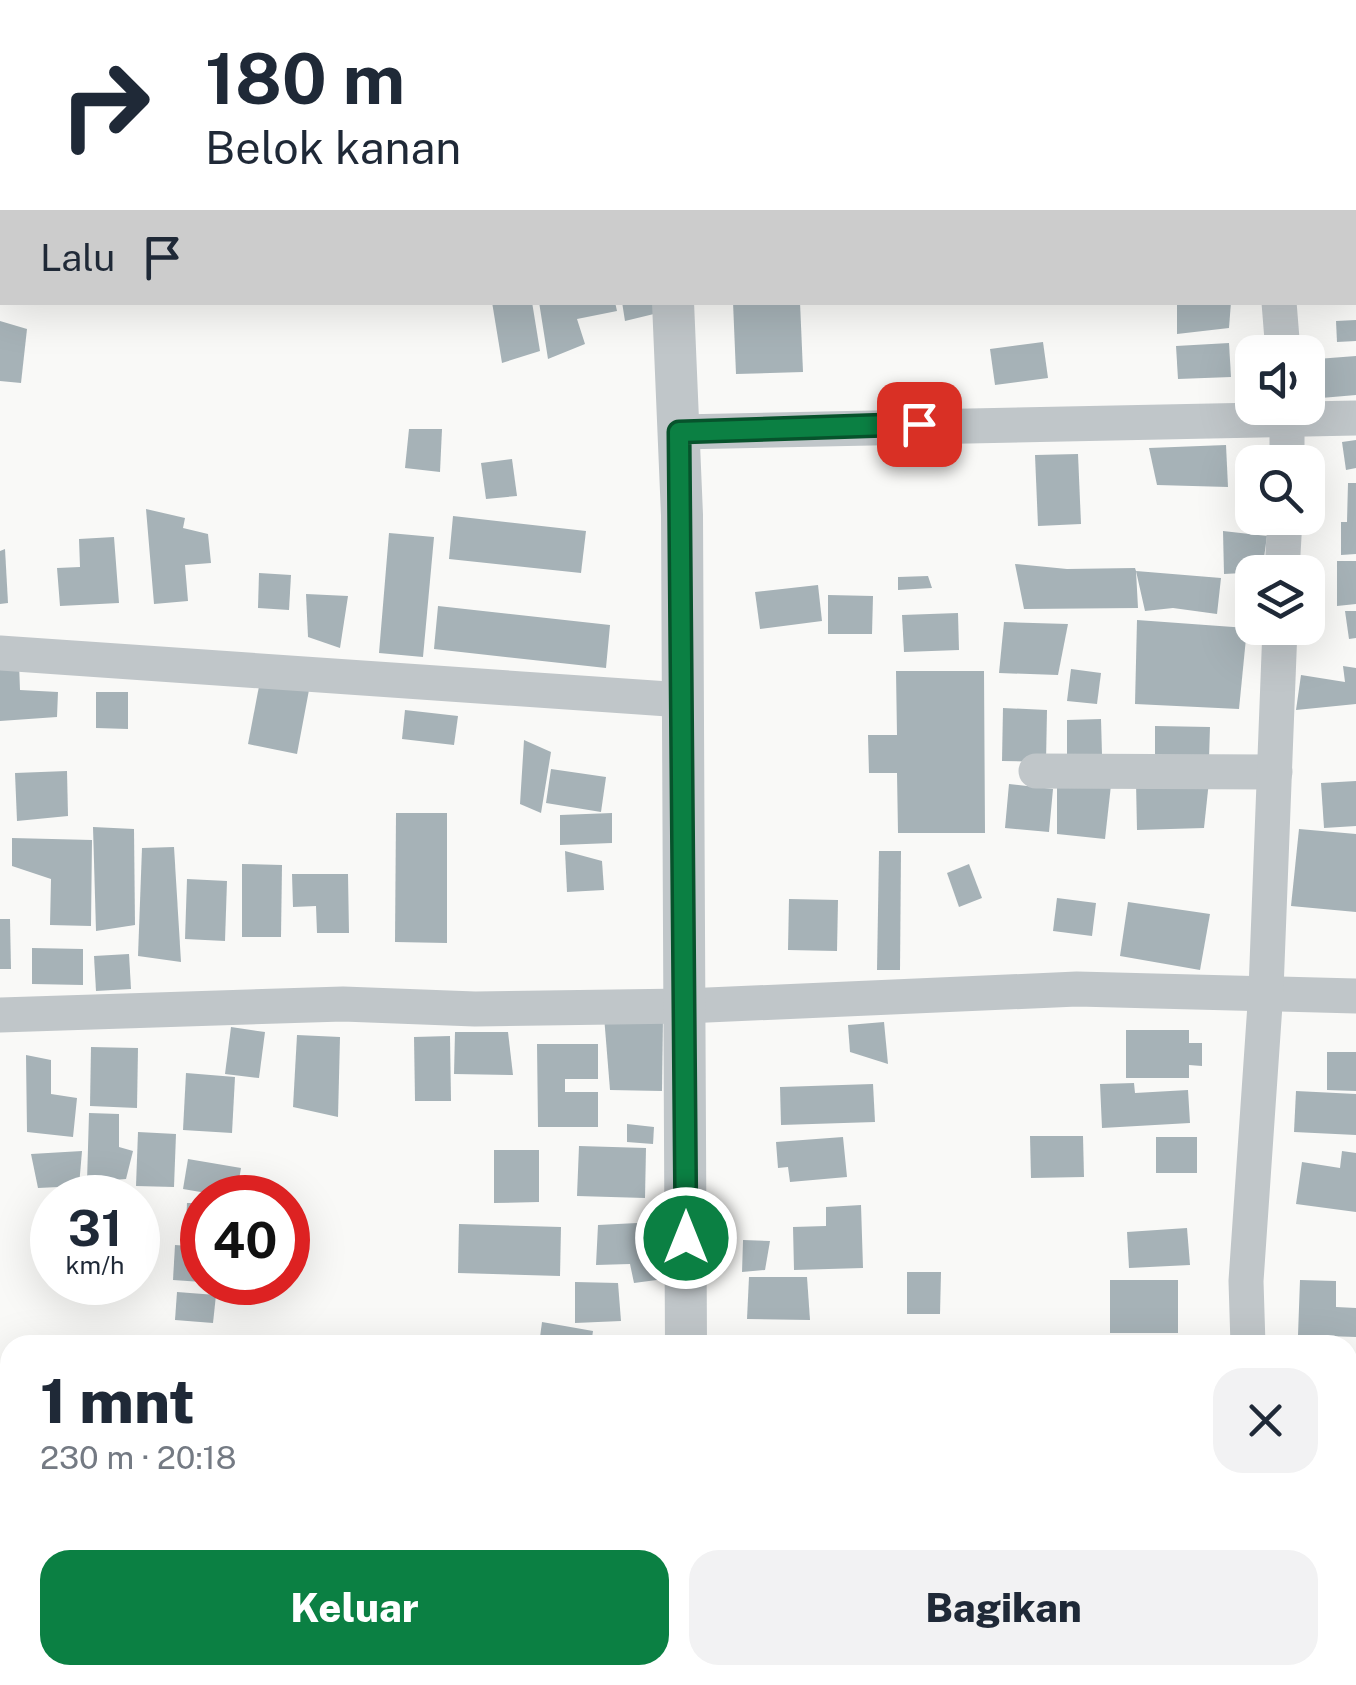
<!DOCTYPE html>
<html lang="id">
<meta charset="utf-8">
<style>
:root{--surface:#fff;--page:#f2f2f3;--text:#1f2937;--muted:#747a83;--accent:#0b8043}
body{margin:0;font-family:"Public Sans",sans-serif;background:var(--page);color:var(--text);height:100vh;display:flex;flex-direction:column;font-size:38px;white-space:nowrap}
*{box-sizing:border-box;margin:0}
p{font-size:32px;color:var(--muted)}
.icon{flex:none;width:55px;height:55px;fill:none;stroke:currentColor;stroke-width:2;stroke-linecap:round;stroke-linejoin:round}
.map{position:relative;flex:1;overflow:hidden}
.sheet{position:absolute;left:0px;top:1335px;width:1358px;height:350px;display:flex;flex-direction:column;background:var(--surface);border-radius:30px 30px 0 0;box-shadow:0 10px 40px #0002}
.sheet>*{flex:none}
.hud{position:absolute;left:0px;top:0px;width:1358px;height:305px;box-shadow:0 10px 40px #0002;background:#fff;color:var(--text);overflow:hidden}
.tools{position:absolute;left:1235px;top:335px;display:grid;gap:20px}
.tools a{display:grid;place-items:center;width:90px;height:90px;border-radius:20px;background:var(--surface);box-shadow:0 10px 40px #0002;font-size:50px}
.speed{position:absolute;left:30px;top:1175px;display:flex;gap:20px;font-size:50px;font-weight:700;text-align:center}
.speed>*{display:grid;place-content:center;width:130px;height:130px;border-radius:50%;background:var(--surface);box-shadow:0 10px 40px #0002;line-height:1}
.speed small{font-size:25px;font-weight:400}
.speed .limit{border:15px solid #d22;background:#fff;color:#111}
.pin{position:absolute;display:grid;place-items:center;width:85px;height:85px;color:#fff;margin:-42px;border-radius:20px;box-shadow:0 5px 15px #0006}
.me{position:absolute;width:110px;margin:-55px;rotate:0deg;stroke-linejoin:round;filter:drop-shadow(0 0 8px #0008)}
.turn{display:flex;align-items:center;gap:35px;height:210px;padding:0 40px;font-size:45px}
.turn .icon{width:130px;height:130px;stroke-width:2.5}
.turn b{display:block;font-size:70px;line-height:85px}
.then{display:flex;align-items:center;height:95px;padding:0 40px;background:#0003;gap:20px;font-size:38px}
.round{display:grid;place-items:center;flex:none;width:105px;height:105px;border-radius:30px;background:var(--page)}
.headline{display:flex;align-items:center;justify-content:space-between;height:170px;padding:0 40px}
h1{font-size:60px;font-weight:800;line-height:75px}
.action{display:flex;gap:20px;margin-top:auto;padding:20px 40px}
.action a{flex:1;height:115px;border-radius:30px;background:var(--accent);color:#fff;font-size:40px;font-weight:800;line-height:115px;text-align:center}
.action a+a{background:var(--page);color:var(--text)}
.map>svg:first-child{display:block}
.building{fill:#a6b2b7}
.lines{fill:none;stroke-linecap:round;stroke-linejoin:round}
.minor{stroke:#c0c6c9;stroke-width:35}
.tertiary{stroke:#c0c6c9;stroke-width:42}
.route-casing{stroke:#07532c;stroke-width:25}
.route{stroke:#0b8043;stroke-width:18}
</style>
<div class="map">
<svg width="1356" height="1685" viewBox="0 0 1356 1685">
<rect width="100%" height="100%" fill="#f9f9f7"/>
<g class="building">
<polygon points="492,302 532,302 540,351 502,363"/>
<polygon points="539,302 615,302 617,311 577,319 585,344 548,359"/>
<polygon points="622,302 658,302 658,313 625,321"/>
<polygon points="733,302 800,302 803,372 736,374"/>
<polygon points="1177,302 1231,302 1229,328 1177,334"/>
<polygon points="1356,320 1356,341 1337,342 1336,321"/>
<polygon points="0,321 27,329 21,383 0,381"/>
<polygon points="1043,342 1048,378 995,385 990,349"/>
<polygon points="1229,343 1231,377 1178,379 1176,346"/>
<polygon points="1356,356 1356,395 1321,398 1317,359"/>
<polygon points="409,429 442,429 440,472 405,468"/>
<polygon points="1356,440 1356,468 1346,470 1342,442"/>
<polygon points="1226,445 1228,487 1157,485 1149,448"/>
<polygon points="1078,454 1081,524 1038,526 1035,455"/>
<polygon points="512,459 517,496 486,499 481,463"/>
<polygon points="1348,483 1356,483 1356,554 1341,555 1341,522 1347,522"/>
<polygon points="146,509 185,518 183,528 208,534 211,563 185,565 188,601 154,604"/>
<polygon points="453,516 586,531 581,573 449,559"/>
<polygon points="1223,531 1267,536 1262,572 1224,574"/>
<polygon points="389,533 434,537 423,657 379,653"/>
<polygon points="114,537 119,603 60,606 57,568 80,567 79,539"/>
<polygon points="5,549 8,603 0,604 0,551"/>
<polygon points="1337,561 1356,561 1356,604 1337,606"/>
<polygon points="1015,564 1067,569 1135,568 1136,571 1221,578 1217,614 1173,608 1145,611 1136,571 1138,608 1024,609"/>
<polygon points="259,573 291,575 289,610 258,608"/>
<polygon points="928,576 932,588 898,590 898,577"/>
<polygon points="818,585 822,621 760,629 755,592"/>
<polygon points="306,594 348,596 340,648 308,637"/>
<polygon points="828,595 873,596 872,634 828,634"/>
<polygon points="438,606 610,625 606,668 434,649"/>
<polygon points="1345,611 1356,611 1356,638 1349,639"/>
<polygon points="958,613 959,650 904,652 902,615"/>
<polygon points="1137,620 1247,628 1239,709 1135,704"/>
<polygon points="1004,622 1068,624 1058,675 999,673"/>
<polygon points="19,663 20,690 58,692 57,717 0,721 0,665"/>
<polygon points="1343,666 1356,668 1356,704 1296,710 1301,675 1345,682"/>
<polygon points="1071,669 1101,673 1097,704 1067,701"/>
<polygon points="896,671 984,671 985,833 898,833 897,773 869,773 868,735 897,735"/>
<polygon points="260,681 309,690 297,754 248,744"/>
<polygon points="96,692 128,692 128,729 96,728"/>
<polygon points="1003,708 1047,710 1046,762 1002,761"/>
<polygon points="405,710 458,716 454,745 402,739"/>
<polygon points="1101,719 1102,755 1067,756 1067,720"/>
<polygon points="1155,726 1210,727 1209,758 1155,757"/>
<polygon points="524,740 551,752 541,813 520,804"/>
<polygon points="551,769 606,777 601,812 546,803"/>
<polygon points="67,771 68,816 17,821 15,773"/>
<polygon points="1209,781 1204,828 1137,830 1136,782"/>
<polygon points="1356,781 1356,826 1324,828 1321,783"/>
<polygon points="1057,783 1111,785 1105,839 1057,834"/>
<polygon points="1009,784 1053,789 1049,832 1005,828"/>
<polygon points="396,813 447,813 447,943 395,942"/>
<polygon points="612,813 612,843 560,845 560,815"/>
<polygon points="93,827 134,829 135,925 96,931"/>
<polygon points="1299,829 1356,834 1356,912 1291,906"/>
<polygon points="12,838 92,840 91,926 50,925 51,879 12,866"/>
<polygon points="174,847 181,962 138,956 142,848"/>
<polygon points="565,851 602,861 604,890 567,892"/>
<polygon points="879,851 901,851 900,970 877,970"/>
<polygon points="242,864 282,865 281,937 242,937"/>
<polygon points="969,864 982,898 959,907 947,873"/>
<polygon points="292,874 348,874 349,933 317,933 316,906 293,907"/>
<polygon points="187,879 227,881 225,941 185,939"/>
<polygon points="1057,898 1096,903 1092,936 1053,931"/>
<polygon points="789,899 838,900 837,951 788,950"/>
<polygon points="1128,902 1210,914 1200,970 1120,956"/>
<polygon points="0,919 10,919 11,969 0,969"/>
<polygon points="32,948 83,949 83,985 32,984"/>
<polygon points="129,954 131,989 96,991 94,956"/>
<polygon points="604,1016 663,1016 662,1091 610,1090"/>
<polygon points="884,1022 888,1064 850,1052 848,1025"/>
<polygon points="231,1027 265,1032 259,1078 225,1074"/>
<polygon points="1126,1030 1189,1030 1189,1043 1202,1043 1202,1066 1189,1065 1189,1078 1126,1078"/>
<polygon points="455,1032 508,1032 513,1075 454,1074"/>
<polygon points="297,1035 340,1037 338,1117 293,1107"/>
<polygon points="450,1036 451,1101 415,1101 414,1037"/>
<polygon points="537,1044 598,1044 598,1079 565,1079 565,1092 598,1092 598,1127 538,1127"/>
<polygon points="91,1047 138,1048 137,1108 90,1106"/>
<polygon points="1327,1052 1356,1052 1356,1091 1327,1090"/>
<polygon points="26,1055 51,1060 51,1094 77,1098 73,1137 27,1132"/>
<polygon points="186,1073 235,1077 232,1133 183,1130"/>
<polygon points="1134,1083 1135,1093 1188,1090 1190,1123 1102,1128 1100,1084"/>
<polygon points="873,1084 875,1122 781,1125 780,1087"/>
<polygon points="1296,1091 1356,1094 1356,1135 1294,1132"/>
<polygon points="89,1113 119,1114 119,1147 133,1151 126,1179 87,1182"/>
<polygon points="627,1124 654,1127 653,1144 627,1142"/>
<polygon points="138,1132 176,1134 174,1187 136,1186"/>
<polygon points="1030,1136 1083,1136 1084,1177 1031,1178"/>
<polygon points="843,1137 847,1177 790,1182 788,1167 778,1168 776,1142"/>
<rect x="1156" y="1137" width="41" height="36"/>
<polygon points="579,1146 646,1148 645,1198 577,1196"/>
<polygon points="494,1150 539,1150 539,1202 494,1203"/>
<polygon points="82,1151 79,1186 38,1188 31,1154"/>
<polygon points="1342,1151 1356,1153 1356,1212 1296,1204 1302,1162 1340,1168"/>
<polygon points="188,1159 241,1168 236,1198 183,1189"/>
<polygon points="187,1203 202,1203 202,1244 185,1243"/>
<polygon points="861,1205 863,1268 794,1270 793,1227 826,1226 826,1207"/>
<polygon points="657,1222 664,1279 634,1283 630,1264 596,1265 598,1225"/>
<polygon points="459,1224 561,1227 560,1276 458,1273"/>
<polygon points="1187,1228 1190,1265 1129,1268 1127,1232"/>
<polygon points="743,1240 770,1241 765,1270 742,1272"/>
<polygon points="175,1245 202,1247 202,1282 173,1280"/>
<polygon points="907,1272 941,1272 940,1314 907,1314"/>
<polygon points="749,1277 807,1277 810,1320 747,1319"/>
<rect x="1110" y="1280" width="68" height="53"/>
<polygon points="1300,1280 1336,1281 1336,1307 1356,1308 1356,1337 1298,1335"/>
<polygon points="575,1282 618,1283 621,1321 575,1323"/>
<polygon points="177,1292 216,1295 213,1323 175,1320"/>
<polygon points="542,1322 593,1331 591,1345 539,1345"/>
<polygon points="170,1335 223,1339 223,1345 170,1345"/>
<polygon points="406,1336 446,1339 446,1345 406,1345"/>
<polygon points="1348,1361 1353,1361 1356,1372 1356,1411 1348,1411"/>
<polygon points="28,1675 83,1675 89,1685 34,1685"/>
<polygon points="331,1675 393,1675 396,1685 337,1685"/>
<polygon points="1233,1675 1327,1675 1317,1685 1244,1685"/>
</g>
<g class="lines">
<g class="minor">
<polyline points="1255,0 1255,2"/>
<polyline points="27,2 27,0"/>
<polyline points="0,225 2,218"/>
<polyline points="1279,302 1283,352"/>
<polyline points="679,432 1356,418"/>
<polyline points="1287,462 1287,408"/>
<polyline points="1282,572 1285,518"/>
<polyline points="0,653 683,700"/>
<polyline points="1036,771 1275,772"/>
<polyline points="0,1015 343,1004 475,1009 685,1006 1077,989 1356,996"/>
<polyline points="1248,1345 1246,1281 1266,990 1280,628"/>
<polyline points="1348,1574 1356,1574"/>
<polyline points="0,1591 10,1589"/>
<polyline points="1187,1675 1197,1685"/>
<polyline points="1030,1685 1039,1675"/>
</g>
<g class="tertiary">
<polyline points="660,0 660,2"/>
<polyline points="673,302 682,515 686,1345"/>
<polyline points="521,1685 529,1675"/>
</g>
</g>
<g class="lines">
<g class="route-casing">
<polyline id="route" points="686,1238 679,432 919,424"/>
</g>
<use href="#route" class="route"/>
</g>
</svg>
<div class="tools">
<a><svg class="icon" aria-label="sound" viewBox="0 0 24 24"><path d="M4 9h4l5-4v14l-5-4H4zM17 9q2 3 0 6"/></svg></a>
<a><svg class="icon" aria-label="search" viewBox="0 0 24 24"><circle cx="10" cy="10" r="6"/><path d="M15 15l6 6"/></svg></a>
<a><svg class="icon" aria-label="layers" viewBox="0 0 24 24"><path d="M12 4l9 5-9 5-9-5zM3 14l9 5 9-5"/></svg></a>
</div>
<div class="speed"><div>31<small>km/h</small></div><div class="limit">40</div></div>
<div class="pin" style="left:919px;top:424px;background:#d93025"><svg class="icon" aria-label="arrive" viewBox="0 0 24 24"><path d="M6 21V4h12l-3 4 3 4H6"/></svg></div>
<svg class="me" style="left:686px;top:1238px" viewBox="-20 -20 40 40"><circle r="17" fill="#0b8043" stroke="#fff" stroke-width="3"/><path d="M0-11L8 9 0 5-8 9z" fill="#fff"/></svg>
<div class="hud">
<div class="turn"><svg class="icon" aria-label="right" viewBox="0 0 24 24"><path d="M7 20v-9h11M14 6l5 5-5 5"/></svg><div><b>180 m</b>Belok kanan</div></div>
<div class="then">Lalu<svg class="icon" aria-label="arrive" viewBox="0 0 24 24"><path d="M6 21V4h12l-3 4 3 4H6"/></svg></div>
</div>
<section class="sheet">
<div class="headline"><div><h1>1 mnt</h1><p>230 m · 20:18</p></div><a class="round"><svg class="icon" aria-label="close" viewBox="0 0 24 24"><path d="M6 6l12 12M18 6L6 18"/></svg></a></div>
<div class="action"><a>Keluar</a><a>Bagikan</a></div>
</section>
</div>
